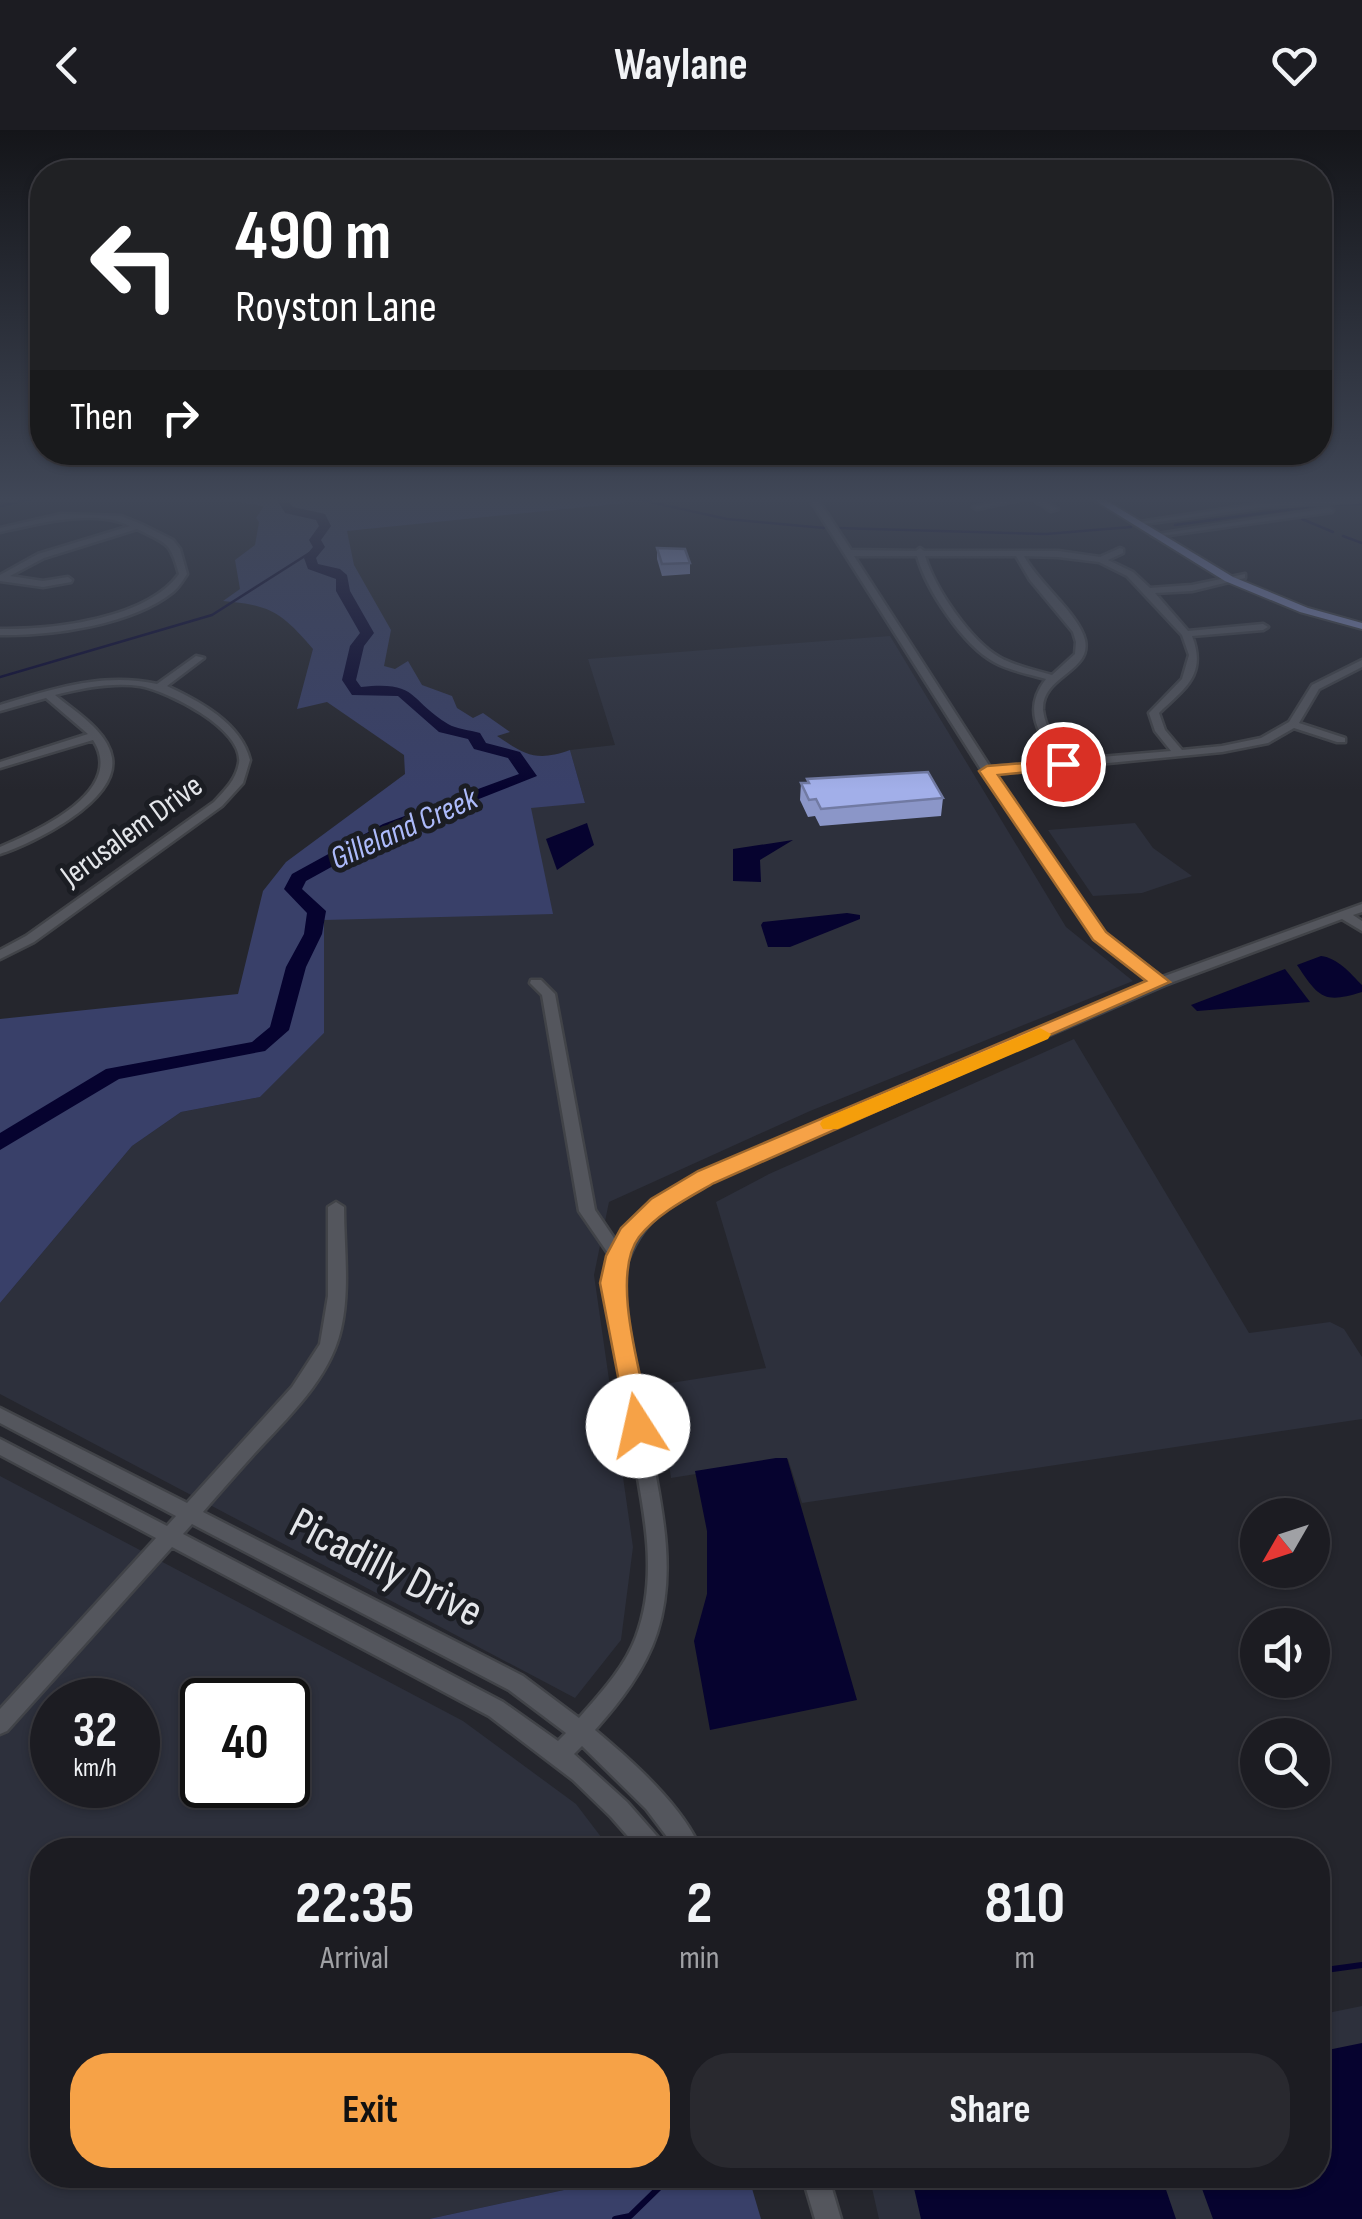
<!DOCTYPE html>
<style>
:root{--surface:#1c1c22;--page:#29292f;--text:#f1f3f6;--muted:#a0a1a5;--line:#3a3a40;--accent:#f6a247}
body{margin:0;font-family:"Sofia Sans Condensed",sans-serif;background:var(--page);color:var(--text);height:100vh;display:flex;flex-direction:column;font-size:38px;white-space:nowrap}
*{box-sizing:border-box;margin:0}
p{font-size:32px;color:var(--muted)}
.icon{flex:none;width:55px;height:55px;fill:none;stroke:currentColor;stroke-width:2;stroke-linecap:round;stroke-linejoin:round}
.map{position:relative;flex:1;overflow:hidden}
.sheet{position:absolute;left:30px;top:1708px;width:1300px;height:350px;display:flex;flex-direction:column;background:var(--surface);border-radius:40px;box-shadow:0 2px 8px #0004,0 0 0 2px var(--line)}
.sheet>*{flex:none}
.hud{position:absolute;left:30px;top:30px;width:1302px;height:305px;border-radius:40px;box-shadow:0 2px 8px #0004,0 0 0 2px var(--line);background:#202124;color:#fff;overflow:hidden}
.needle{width:65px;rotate:231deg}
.controls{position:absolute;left:1240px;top:1368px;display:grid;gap:20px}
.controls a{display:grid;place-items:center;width:90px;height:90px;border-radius:50%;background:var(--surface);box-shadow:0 2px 8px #0004,0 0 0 2px var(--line);font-size:50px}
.speed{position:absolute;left:30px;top:1548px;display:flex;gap:20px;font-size:50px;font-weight:700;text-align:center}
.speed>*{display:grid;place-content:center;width:130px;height:130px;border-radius:50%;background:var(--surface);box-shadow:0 2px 8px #0004,0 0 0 2px var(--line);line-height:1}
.speed small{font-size:25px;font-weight:400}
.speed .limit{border:5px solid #111;border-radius:15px;background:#fff;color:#111}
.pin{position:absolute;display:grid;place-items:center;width:85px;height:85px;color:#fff;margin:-42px;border:5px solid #fff;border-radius:50%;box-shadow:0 2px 10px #0007}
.me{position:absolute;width:110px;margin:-55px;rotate:350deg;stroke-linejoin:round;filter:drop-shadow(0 0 8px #0008)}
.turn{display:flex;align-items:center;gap:35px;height:210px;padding:0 40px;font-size:45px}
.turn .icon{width:130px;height:130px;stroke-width:2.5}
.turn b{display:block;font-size:70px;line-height:85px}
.then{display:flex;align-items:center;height:95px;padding:0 40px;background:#0003;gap:20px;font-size:38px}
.eta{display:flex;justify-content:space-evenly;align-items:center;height:170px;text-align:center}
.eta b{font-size:60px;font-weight:700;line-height:70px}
.action{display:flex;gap:20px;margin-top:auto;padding:20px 40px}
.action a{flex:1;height:115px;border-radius:40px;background:var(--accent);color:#111;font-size:40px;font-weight:700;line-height:115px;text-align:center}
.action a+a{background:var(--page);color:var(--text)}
header{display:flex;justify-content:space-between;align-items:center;height:130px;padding:0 40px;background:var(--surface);font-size:45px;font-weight:700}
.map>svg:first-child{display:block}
.built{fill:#2d303c;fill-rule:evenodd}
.green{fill:#394069}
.water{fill:#06032f}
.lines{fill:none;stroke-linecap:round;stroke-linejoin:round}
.stream-far1{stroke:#06032f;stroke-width:2.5}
.stream{stroke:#06032f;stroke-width:6}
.river{fill:#06032f;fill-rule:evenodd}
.minor-casing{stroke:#414348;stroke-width:5}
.major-casing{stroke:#414348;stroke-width:4}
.minor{fill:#54565d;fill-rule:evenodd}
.major{fill:#7f88b7;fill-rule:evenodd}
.wall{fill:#8b96c8}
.building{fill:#a2afe9;stroke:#717aa3;stroke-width:2.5}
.route{fill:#f6a247;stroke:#a0692e;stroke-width:2.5}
.slow{fill:#f59e0b}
.labels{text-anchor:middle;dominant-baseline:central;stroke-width:10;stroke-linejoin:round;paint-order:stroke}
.far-water-label{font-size:32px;font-style:italic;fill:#adbbfb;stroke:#1b1d23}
.far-street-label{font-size:32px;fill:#e4e6ea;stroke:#1b1d23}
.near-street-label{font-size:45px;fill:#e4e6ea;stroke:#1b1d23}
</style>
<header><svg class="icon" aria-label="back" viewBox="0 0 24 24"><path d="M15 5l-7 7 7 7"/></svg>Waylane<svg class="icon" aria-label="heart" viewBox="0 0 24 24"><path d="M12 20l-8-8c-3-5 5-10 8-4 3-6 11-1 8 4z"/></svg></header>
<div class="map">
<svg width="1362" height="2089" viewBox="0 0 1362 2089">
<rect width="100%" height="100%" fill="#25262d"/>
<g class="built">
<polygon points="890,506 1066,797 1133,851 810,981 609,1072 594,1145 633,1417 621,1510 575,1568 0,1264 0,1173 132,1016 181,982 260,967 324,903 324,790 531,677 585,673 570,620 615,615 588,529"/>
<polygon points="1135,693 1153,718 1192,746 1142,763 1093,766 1048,700"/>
<polygon points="1074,909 1249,1203 1330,1192 1344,1199 1362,1227 1362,1289 802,1373 788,1329 671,1348 658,1255 766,1238 716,1072 769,1044"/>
<path d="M 0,1346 L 463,1591 L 576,1674 L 611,1720 L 42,1720 L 42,2045 L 634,2045 L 429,2089 L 0,2089 ZM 52,1570 L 138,1570 L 138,1655 L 52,1655 ZM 202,1570 L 288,1570 L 288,1655 L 202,1655 Z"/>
<polygon points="1362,1876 1362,2089 879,2089 869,2045 1318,2045 1318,1885"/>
</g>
<g class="green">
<path d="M 213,368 L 610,368 L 625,373 L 347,401 L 354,435 L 391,500 L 384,536 L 395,539 L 408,531 L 422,555 L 452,566 L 457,578 L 473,588 L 483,583 L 510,602 L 497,606 C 526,625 536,632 570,620 L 585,673 L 531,678 L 553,784 L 324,790 L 324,903 L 260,967 L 181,982 L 132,1016 L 0,1173 L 0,889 L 238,864 L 263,761 L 286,732 L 405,644 L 404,625 L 327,572 L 297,579 L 313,519 C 282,483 271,475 223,471 L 240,459 L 235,430 L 255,415 L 259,392 L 256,388 L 264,376 Z"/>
<polygon points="634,2045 748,2045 761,2089 429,2089"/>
</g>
<g class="water">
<polygon points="587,693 594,715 557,740 546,709"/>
<polygon points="793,710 760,730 761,752 733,751 733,719"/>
<polygon points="847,783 860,785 860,789 790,817 768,817 761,795 763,792"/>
<path d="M 1321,826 C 1338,828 1350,843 1362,855 L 1362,862 C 1324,874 1319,868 1297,835 Z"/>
<polygon points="1285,839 1310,872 1197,881 1191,875"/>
<polygon points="776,1328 787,1328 857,1570 710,1600 694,1511 707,1464 707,1401 695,1341"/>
<polygon points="1362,1913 1362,2089 1213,2089 1197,2045 1318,2045 1318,1922"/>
<polygon points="911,2045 1161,2045 1176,2089 921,2089"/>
</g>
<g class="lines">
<g class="stream-far1">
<polyline points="632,368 727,389 824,398"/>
<polyline points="1336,375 1362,374"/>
<polyline points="0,376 37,368"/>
<polyline points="1302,389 1333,402"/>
<polyline points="1175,395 1308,377"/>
<polyline points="837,398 1046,404 1131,397"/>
<polyline points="1343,406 1362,413"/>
<polyline points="0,547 212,485 319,417"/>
</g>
<g class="stream">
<polyline points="1318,1841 1362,1835"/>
<polyline points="615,2089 630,2086 672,2045"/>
</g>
<path class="river" d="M 276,368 L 291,368 L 288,371 L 293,377 L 325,384 L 331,396 L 321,410 L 325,417 L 316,428 L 318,434 L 340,439 L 347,445 L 350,461 L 374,503 L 364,516 L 356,550 L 361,557 C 419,551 407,569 448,594 C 456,599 470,600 480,603 L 486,613 L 520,622 L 537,646 L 395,702 L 306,751 L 302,759 L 326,781 L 322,804 L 306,837 L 289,900 L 265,921 L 119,949 L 0,1020 L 0,1003 L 106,939 L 252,912 L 270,897 L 286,837 L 304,804 L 307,783 L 284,759 L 292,744 L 383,694 L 519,644 L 508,628 L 474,619 L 468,609 L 439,602 L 398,566 L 352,565 L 342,550 L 350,516 L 360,503 L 336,461 L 336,449 L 308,439 L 304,428 L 313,417 L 309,410 L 319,396 L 316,390 L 285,383 Z"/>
<g class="minor-casing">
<g id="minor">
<path d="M 809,368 L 817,368 L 851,420 L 916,421 L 920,418 L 924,421 L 1058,421 L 1100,427 L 1120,418 L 1123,419 L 1123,423 L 1108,430 L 1133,442 L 1150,458 L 1192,455 L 1245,444 L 1245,448 L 1192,461 L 1155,463 L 1188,501 L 1263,494 L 1268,497 L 1263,500 L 1192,506 C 1207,545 1185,558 1159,583 L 1165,600 L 1182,620 L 1222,616 L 1261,608 L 1289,592 L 1312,555 L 1362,530 L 1362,537 L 1319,559 L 1299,593 L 1345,608 L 1345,612 L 1337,612 L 1294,598 L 1268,613 L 1222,622 L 994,644 L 1103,803 L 1162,847 L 1362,774 L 1362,782 L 1353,785 L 1362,791 L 1362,801 L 1342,789 L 1165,855 L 711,1051 C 662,1080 635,1094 621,1153 C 630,1204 639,1254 648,1305 C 660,1370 678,1438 657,1503 C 645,1540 620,1572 595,1600 C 632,1631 682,1675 701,1720 L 677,1720 L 646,1679 L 582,1616 L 574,1624 L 627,1672 L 662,1712 L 665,1720 L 640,1720 L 611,1687 L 573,1650 L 489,1586 L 172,1417 L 7,1601 L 0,1604 L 0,1579 L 156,1408 L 0,1325 L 0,1309 L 167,1396 L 176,1386 L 0,1293 L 0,1278 L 187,1373 L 292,1257 L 320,1214 L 328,1166 L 328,1077 L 336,1072 L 344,1077 C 344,1117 350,1160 341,1199 C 330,1249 287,1288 254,1324 C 237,1343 220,1362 203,1382 L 523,1546 L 579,1588 C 600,1564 625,1537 636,1507 C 661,1441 641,1370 630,1304 C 622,1253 614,1203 605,1153 L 612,1129 L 579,1081 L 542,865 L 530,853 L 531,850 L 541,850 L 555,864 L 595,1080 L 618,1114 C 638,1080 667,1063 701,1043 L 1151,851 L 1095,809 L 982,641 ZM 854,426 L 917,426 C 926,459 963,515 994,532 C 1010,541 1029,544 1046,549 C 1022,580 1039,602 1056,631 L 990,637 ZM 925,426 L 1016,426 L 1030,450 L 1073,502 L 1076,512 L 1075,524 L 1052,545 C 1034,540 1015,536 999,527 C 970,510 935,459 925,426 ZM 1024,426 L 1058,427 L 1099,432 L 1127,446 L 1182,505 L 1189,525 L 1182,549 L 1149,583 L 1155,601 L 1171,621 L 1066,630 C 1057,615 1045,598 1043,580 C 1041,546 1092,542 1085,510 C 1079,484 1038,453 1024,426 ZM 192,1394 L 509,1560 L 566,1603 L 558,1611 L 503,1572 L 183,1404 Z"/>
<polygon points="1015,368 1030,368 977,379 973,377"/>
<polygon points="1030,368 1039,368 1058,379 1051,381"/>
<polygon points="1362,368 1362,371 1264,377 1137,395 1133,393 1264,373"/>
<polygon points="1329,378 1333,380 1332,382 1155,407 1151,405"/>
<path d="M 61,384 L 121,386 L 141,394 L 173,410 L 180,419 L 187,444 C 183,450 179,457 173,462 C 132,495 51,506 0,505 L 0,499 C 52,500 147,489 179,444 C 170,411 167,414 137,399 L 44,428 L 10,446 L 43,451 L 68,447 L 72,450 L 71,452 L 43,457 L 0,451 L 0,445 L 38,424 L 130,396 C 95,378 37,394 0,402 L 0,398 Z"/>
<path d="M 196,526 L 204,528 L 167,556 C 199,571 241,593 250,630 L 243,653 L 222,676 L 34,812 L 0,829 L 0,820 L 26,806 L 214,672 C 225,660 236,650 239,633 C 244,599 168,561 140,556 C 112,552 82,558 55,565 C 74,581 108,601 112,628 C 119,671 34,713 0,724 L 0,717 C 37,701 127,661 93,610 L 0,638 L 0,632 L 88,604 L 46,568 L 0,581 L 0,575 C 52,559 103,542 157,554 Z"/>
<polygon points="802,2045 828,2045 841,2089 815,2089"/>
</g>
</g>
<g class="major-casing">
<polygon id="major" points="1091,368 1102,368 1233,447 1308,478 1362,493 1362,499 1300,482 1225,451"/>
</g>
<use href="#minor" class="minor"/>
<use href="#major" class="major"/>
</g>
<g class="wall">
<polygon points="657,418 690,433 690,444 662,446 657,429"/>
<polygon points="807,649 943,668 941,686 820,696 815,686 808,687 800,670 801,653 807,653"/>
</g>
<g class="building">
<polygon points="657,418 685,419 690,433 662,434"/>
<polygon points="928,642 943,668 821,679 816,669 809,670 801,653 809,653 807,649"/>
</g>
<linearGradient id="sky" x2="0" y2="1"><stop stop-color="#141519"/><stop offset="0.56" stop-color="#404757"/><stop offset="1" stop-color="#404757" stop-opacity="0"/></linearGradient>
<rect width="1362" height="660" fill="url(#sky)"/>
<path class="route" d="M 1063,630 L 1069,631 L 1069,638 L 998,645 L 1106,802 L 1170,852 L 714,1053 C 688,1068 658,1083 639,1107 C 609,1147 643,1249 651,1296 L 647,1304 L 638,1307 L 629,1304 L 600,1153 L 606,1126 L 621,1098 L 651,1069 L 698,1041 L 1146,851 L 1093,810 L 979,641 L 987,636 Z"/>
<polygon class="slow" points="1040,898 1051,904 1048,909 838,999 823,999 820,994 823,989"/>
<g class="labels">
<g class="far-water-label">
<text transform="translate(404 699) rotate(-24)">Gilleland Creek</text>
</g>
<g class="far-street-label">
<text transform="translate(132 701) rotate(-36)">Jerusalem Drive</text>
</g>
<g class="near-street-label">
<text transform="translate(386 1438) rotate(27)">Picadilly Drive</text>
</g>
</g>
</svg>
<div class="controls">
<a><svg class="needle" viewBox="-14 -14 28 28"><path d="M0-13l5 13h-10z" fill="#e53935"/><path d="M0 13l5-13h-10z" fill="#a0a1a5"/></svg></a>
<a><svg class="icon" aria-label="sound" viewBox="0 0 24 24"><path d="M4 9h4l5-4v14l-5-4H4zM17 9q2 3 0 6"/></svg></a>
<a><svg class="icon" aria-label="search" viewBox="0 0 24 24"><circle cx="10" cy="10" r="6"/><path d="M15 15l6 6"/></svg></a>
</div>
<div class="speed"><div>32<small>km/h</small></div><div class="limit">40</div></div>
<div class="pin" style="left:1063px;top:634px;background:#d93025"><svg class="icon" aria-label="arrive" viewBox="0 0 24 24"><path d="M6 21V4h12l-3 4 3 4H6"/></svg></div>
<svg class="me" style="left:638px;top:1296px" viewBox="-20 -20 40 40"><circle r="19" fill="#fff"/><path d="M0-13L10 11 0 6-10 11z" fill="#f6a247"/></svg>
<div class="hud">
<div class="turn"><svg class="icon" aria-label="left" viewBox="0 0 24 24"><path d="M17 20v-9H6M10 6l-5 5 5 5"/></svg><div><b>490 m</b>Royston Lane</div></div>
<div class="then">Then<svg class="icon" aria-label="right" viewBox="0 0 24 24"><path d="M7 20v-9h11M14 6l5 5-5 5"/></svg></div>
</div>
<section class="sheet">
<div class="eta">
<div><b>22:35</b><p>Arrival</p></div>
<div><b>2</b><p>min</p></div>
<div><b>810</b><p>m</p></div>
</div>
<div class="action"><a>Exit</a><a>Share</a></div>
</section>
</div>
